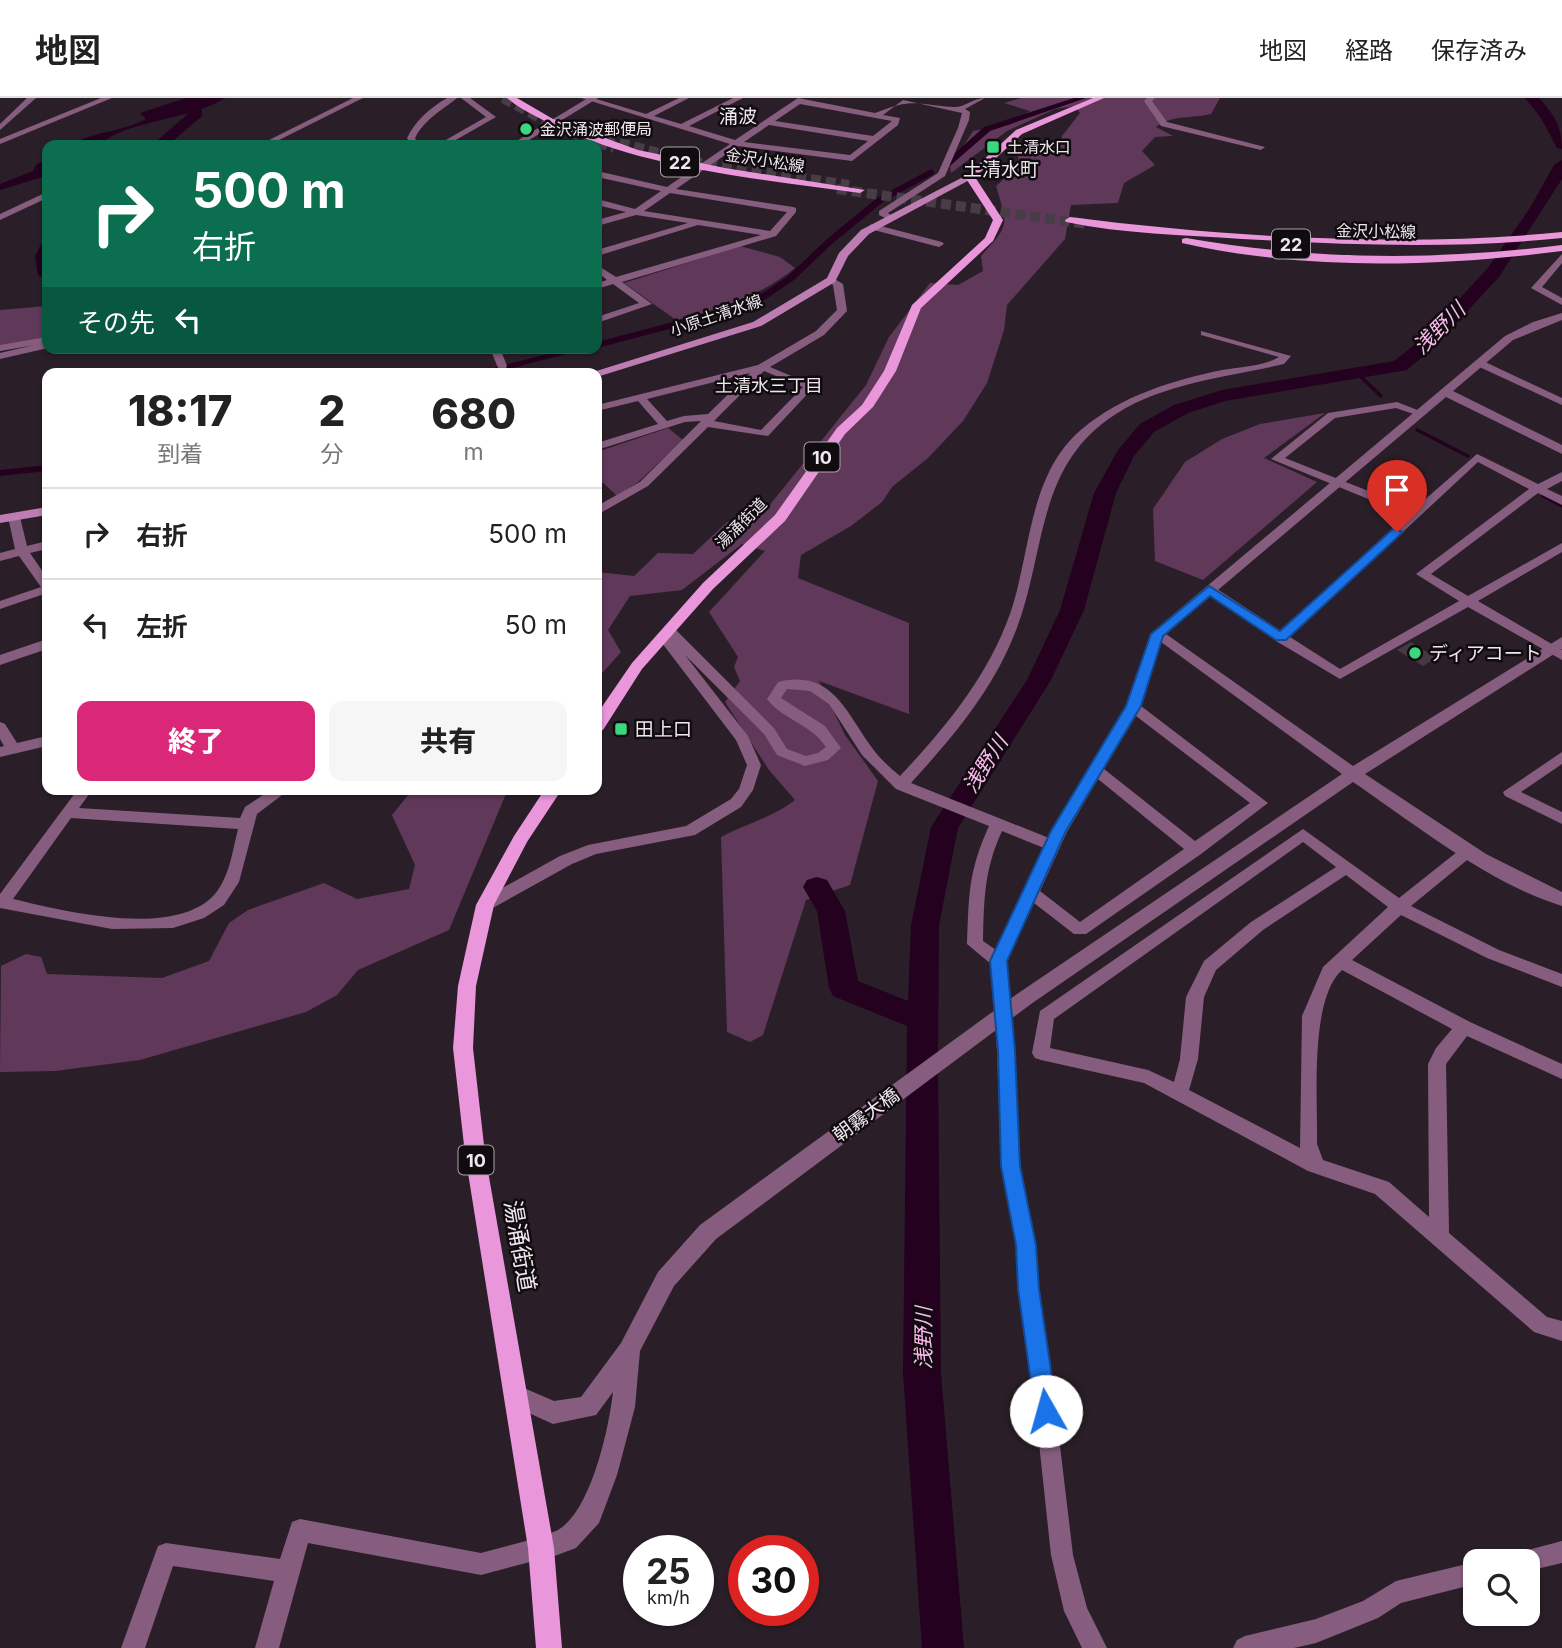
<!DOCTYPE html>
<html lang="ja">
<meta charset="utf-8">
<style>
:root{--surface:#fff;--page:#f6f6f6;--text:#222;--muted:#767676;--line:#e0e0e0;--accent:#db2777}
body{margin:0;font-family:Inter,"Noto Sans JP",sans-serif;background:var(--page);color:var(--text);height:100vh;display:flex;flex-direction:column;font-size:26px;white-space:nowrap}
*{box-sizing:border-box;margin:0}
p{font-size:23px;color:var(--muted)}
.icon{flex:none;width:38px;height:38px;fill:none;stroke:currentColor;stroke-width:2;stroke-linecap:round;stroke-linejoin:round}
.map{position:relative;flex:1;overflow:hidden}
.details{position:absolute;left:42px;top:270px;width:560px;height:427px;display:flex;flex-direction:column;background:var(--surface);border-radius:14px;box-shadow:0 2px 5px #0004}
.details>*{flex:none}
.top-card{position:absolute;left:42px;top:42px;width:560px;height:214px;border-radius:14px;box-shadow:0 2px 5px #0004;background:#0b6e4f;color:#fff;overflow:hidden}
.controls{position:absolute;left:1463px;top:1451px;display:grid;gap:14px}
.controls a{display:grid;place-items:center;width:77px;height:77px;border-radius:14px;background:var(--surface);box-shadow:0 2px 5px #0004;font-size:35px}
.speed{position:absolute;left:623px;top:1437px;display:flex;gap:14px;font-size:35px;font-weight:700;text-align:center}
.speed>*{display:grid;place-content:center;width:91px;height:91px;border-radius:50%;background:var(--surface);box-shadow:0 2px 5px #0004;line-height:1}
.speed small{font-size:18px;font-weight:400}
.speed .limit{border:10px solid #d22;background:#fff;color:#111}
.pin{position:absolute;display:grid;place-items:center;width:60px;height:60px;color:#fff;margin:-72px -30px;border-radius:50% 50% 50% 0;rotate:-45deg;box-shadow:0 0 7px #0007}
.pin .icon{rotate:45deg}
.me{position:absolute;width:77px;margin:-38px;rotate:353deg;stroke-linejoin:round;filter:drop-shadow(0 0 5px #0008)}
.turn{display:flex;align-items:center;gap:24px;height:147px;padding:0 35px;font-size:32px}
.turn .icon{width:91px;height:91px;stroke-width:2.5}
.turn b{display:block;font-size:49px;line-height:60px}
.then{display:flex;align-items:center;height:66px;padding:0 35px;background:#0003;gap:14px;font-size:26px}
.eta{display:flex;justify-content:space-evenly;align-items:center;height:119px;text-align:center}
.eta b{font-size:42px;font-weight:800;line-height:49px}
.action{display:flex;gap:14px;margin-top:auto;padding:14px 35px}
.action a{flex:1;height:80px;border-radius:14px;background:var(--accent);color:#fff;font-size:28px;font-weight:800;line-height:80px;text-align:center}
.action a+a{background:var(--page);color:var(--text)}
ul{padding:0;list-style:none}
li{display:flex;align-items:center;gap:21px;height:91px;padding:0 35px;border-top:2px solid var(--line)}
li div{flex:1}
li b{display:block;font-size:26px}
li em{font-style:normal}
header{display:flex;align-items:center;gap:42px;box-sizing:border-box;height:98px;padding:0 35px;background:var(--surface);border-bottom:2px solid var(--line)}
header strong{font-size:33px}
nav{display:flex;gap:38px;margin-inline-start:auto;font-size:24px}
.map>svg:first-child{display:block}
.green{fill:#603859}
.water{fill:#23011f}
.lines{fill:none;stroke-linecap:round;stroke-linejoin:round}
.stream{stroke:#23011f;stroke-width:3.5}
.canal{fill:#23011f;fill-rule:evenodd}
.river{fill:#23011f;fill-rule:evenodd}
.building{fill:#453943}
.primary-tunnel{stroke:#483d46;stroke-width:10;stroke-dasharray:10 5;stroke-linecap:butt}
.minor{fill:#865d7e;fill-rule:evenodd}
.tertiary{fill:#865d7e;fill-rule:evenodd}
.secondary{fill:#be7db2;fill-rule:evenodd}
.primary{fill:#ea96db;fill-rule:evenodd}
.route{fill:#1a73e8;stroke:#114b97;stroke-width:2}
.poi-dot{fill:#3ad77f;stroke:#0f0b0e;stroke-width:2.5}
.labels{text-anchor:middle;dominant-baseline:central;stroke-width:5;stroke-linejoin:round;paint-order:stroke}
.far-poi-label{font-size:16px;fill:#efe7ed;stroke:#0f0b0e;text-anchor:start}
.far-street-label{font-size:16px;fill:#efe7ed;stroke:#0f0b0e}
.shield{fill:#0f0b0e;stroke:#aca5aa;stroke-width:2}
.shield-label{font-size:18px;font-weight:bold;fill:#efe7ed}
.far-neighbourhood-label{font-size:18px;fill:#efe7ed;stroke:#0f0b0e}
.far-quarter-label{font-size:19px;fill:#efe7ed;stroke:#0f0b0e}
.poi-label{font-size:19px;fill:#efe7ed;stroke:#0f0b0e;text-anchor:start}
.street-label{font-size:19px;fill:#efe7ed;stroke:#0f0b0e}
.water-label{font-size:21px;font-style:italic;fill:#fbb9ee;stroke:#0f0b0e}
.near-street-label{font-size:23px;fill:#efe7ed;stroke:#0f0b0e}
</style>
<header>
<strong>地図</strong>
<nav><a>地図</a><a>経路</a><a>保存済み</a></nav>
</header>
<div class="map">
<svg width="1562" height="1550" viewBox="0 0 1562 1550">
<rect width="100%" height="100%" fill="#2a1f28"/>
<g class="green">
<path d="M 1021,0 L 1220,0 L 1211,16 C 1191,21 1173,16 1156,29 L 1173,38 L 1155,39 L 1142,53 L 1155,67 L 1124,85 L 1118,105 L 1071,107 L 1065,141 L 1007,207 L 1004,232 L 987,285 L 963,323 L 928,360 L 892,389 L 882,404 L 851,428 L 801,457 L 798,480 L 909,525 L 909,616 L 819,583 L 845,637 L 878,683 L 850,787 L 806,802 L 763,937 L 750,944 L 727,934 L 721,739 C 746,726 773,719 795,702 L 769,672 L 725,604 L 740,583 L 734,569 L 738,559 L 709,514 L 765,453 L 742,446 L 682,492 L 630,498 L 608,532 L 621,554 L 597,581 L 597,474 L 634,478 L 658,455 L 693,456 L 727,424 L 761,418 L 866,287 L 889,239 L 930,185 L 958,187 L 983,173 L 981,158 C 1010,126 1008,129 996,88 L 1019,67 L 1018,58 L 1035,48 L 1059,49 L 1062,38 L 1080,15 L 1075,8 L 1055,11 L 1007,33 L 951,75 L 950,69 L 973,33 L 1009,27 L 1030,13 L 1004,5 Z"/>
<path d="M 740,148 L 780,159 L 795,170 C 759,199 720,211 676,222 L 624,185 Z"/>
<polygon points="47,208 47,241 0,253 0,212"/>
<polygon points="1325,315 1264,360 1317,384 1203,482 1155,463 1153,411 1185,364 1222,341 1260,326"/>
<polygon points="668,330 683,342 637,385 617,398 597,379 597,354"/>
<polygon points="413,691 508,691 449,832 358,872 337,897 306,914 140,962 55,973 0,974 1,868 26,856 41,859 47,876 162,880 209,863 229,825 248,812 324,785 357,801 409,791 415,767 392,717"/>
</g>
<g class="water">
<path d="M 186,0 L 225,0 C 194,21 124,23 101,46 L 95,47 L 94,43 L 71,47 C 94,33 122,34 146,21 L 140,15 Z"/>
<polygon points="47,60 46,78 0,92 0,86 33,73 36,67"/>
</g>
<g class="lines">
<g class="stream">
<polyline points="1358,276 1381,298"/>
<polyline points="1417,332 1468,358"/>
<polyline points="1543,398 1562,408"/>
</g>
<g class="canal">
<polygon points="1074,0 1086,0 990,33 951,67 944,65 984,29"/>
<polygon points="931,71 935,74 934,76 883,104 833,145 794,182 766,201 715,219 597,250 597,244 707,215 760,197 788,178 827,141 877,100"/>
<polygon points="569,250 588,250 494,275 475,275"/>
<polygon points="47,367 47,373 0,378 0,372"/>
</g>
<g class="river">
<path d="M 1525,0 L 1539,0 C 1554,17 1562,28 1562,51 L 1557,50 L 1541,20 Z"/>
<polygon points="188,2 202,12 202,18 168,47 152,47 189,15 181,6"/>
<polygon points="1562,62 1562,81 1499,179 1434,249 1407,272 1225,303 1188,315 1154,334 1134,358 1116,395 1084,512 1051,582 958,730 939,827 938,969 941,1275 964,1550 922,1550 903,1275 907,928 833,898 829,890 817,813 803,789 807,782 817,779 827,782 845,813 858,883 908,903 911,827 931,729 1027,582 1060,512 1094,395 1118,352 1140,326 1174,307 1222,292 1394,263 1422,241 1487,171 1530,110 1554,67"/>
<polygon points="47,145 47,182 38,177 35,158 41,146"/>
</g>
</g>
<polygon class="building" points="1411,544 1436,560 1423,568 1397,552"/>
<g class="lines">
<g class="primary-tunnel">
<polyline points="503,0 558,30 614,50"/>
<polyline points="605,41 690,63 849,87"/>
<polyline points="837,91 1087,126"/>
</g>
<g class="minor">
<polygon points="27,0 36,0 0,32 0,26"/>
<polygon points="101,0 112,0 0,46 0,41"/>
<polygon points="353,0 363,0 269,47 259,47"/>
<path d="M 447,0 L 457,0 C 441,13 425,21 415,40 L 419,47 L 411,47 L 407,40 C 416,22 430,10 447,0 Z"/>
<polygon points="461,0 470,0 496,19 447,47 437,47 486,19"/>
<path d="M 581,0 L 593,0 L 646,16 L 679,0 L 689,0 L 654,18 L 681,26 L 733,0 L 743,0 L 689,28 L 735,42 L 798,0 L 875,15 C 914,0 913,6 953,9 C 964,10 973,0 985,0 L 965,11 L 970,14 L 969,22 L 945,78 L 888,115 L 894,119 L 889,122 L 879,117 L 879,113 L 938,75 L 958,30 L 962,15 L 903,2 L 883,17 L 900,20 L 898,27 L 852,63 L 738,48 L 676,91 L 793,109 L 796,110 L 796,114 L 776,138 L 622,184 L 652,206 L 597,225 L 597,219 L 639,205 L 613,186 L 597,191 L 597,185 L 607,182 L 597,174 L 597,167 L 616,179 L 761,137 L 698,127 L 597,158 L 597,152 L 688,125 L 636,117 L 597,128 L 597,122 L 626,114 L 597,107 L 597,101 L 635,111 L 661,93 L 597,79 L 597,73 L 667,89 L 730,46 ZM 800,6 L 892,23 L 873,38 L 775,23 ZM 769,27 L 868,43 L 850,57 L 744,44 ZM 670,95 L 787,114 L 770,133 L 644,113 Z"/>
<polygon points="1147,0 1155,0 1152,3 1167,24 1265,49 1261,52 1161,28 1144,3"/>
<polygon points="47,94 47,100 0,122 0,116"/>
<polygon points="873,126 942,144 944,146 939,149 870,131 870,127"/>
<polygon points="1562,156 1562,165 1542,189 1562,200 1562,207 1531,190"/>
<path d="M 831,179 L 843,186 L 847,213 L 824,237 L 770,269 L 815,288 L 768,338 L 708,329 L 648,388 L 597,417 L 597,408 L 640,384 L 701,323 L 685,324 L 597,352 L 597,345 L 658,326 L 638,303 L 597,313 L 597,307 L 758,267 L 816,233 L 837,212 L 833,187 L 826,182 ZM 764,273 L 803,289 L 761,332 L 714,323 ZM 750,275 L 708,316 L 684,318 L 667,323 L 647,301 Z"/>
<path d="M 1201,233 L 1291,258 L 1284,266 C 1224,280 1158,285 1107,322 C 1033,376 1046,465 1012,542 C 989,597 950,642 911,685 L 1049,740 L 1127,609 L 1150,536 L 1157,532 L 1164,536 L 1141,608 L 1268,705 L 1201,756 L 1086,836 L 1074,836 L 1034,805 L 1007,863 L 1015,953 L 1019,1068 L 1036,1147 L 1038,1191 L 1053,1289 L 1073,1457 L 1087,1510 L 1107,1550 L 1082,1550 L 1064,1513 L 1051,1457 L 1033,1289 L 1018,1191 L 1016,1147 L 1001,1068 L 997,953 L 991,866 L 967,846 C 969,797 968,774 989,728 L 896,691 L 862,657 L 829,606 L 810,593 L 787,591 L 781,600 L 825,628 L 841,650 L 828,662 L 805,668 L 777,657 L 764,636 L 685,557 L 748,638 L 761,667 L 753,692 L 741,709 L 695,737 L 596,756 L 572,766 L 491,811 L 479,811 L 477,807 L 479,803 L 560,758 L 588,747 L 686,728 L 731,701 L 739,691 L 747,667 L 736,642 L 662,545 L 669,541 L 662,533 L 664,530 L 674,530 L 774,630 L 787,651 L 806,658 L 818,655 L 826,649 C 811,626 783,622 767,601 L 778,584 C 831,571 845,612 870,647 C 878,659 889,669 900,678 C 945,630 987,580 1010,516 C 1031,455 1028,376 1082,331 C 1123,297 1171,283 1222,272 C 1239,269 1264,268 1279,259 L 1201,237 ZM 1136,618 L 1250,705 L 1195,743 L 1104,671 ZM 1098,681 L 1184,751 L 1080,824 L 1040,793 L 1067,734 ZM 1002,733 L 1044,750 L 996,852 L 983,843 C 984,802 984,772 1002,733 Z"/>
<polygon points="47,239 47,245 0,253 0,247"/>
<polygon points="490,250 500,250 507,268 506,270 498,270"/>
<polygon points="1475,263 1483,263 1562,300 1562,307 1475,267"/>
<path d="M 1397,304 L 1425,315 L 1419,318 L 1396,310 L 1335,320 L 1285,360 L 1414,411 L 1477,356 L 1538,386 L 1562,374 L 1562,383 L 1547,391 L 1562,398 L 1562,407 L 1538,395 L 1431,476 L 1468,498 L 1562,445 L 1562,454 L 1478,503 L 1562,552 L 1562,562 L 1468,509 L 1340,581 L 1276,543 L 1203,492 L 1209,488 L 1214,489 L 1281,533 L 1407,417 L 1271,361 L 1328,315 ZM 1478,364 L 1529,391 L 1416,476 L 1459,503 L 1340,571 L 1290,539 Z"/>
<polygon points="14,415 20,419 27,448 47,443 47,451 30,455 47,480 47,495 0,511 0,503 41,489 19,458 0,463 0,455 15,451 8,419"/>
<polygon points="0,624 5,626 17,645 47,638 47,648 0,659 0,649 4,648 0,641"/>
<polygon points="1562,654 1562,666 1521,694 1562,714 1562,726 1505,698 1503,694"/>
<path d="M 78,691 L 93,691 L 79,710 L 240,720 L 245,709 L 272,691 L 290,691 L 257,716 L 239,784 L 224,807 L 204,820 L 173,830 L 112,831 L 0,810 L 0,796 ZM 71,720 L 238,731 C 233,751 230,775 218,792 C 182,843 64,813 13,801 Z"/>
<path d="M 1303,731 L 1399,800 L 1462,750 L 1472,750 L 1475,754 L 1472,758 L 1411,808 L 1499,852 L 1562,876 L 1562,889 L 1487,860 L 1401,817 L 1352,862 L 1470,924 L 1562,966 L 1562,981 L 1467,938 L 1446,966 L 1449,1135 L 1547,1219 L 1562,1223 L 1562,1243 L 1534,1234 L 1375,1096 L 1308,1073 L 1144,985 L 1041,962 L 1035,960 L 1032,955 L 1040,913 ZM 1303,744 L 1336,769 L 1251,824 L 1204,863 L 1186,899 L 1180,961 L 1174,984 L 1148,972 L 1050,950 L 1054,921 ZM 1346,777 L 1388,809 L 1323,869 L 1302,918 L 1300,1050 L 1189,992 L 1198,961 L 1204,899 L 1216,872 L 1263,832 ZM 1342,872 L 1452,931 L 1436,950 L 1428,966 L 1429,1119 L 1389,1084 L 1323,1062 L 1317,1046 C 1318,1002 1309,902 1342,872 Z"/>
<polygon points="300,1421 481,1455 541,1439 549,1442 552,1450 549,1458 541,1461 481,1477 308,1445 279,1550 255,1550 274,1483 173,1468 145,1550 121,1550 158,1448 166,1445 280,1461 292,1424"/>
<polygon points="1562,1443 1562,1465 1528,1473 1528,1463 1513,1463 1516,1455"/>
<polygon points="1475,1464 1475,1486 1401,1505 1378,1520 1316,1545 1294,1550 1233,1550 1237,1542 1245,1538 1316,1521 1363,1503 1396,1483"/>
</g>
<g class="tertiary">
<polygon points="588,0 598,0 521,47 510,47"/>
<path d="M 1562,215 L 1562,222 L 1513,242 L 1453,293 L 1562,347 L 1562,356 L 1446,299 L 1166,536 L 1353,668 L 1562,539 L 1562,551 L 1365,676 L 1486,756 L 1562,794 L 1562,808 C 1488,785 1416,727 1353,684 L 1031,906 L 716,1141 L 674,1188 L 640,1253 L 635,1309 L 617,1377 L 599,1425 L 576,1450 L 541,1463 L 532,1459 L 528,1450 L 532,1441 C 540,1438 550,1436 558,1432 C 591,1413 609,1330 613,1294 L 596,1317 L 553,1326 L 509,1306 L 505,1298 L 509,1290 L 517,1287 L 554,1303 L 581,1299 L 621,1245 L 658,1174 L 700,1127 L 1017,896 L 1342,676 L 1150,536 L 1505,238 L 1533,224 Z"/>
<polygon points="47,244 48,250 0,261 0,255"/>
<polygon points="47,541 47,551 0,567 0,557"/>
</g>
<g class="secondary">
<polygon points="967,77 975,79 869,136 848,158 835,184 761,228 600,278 590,275 753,224 827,180 839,155 861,132"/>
<polygon points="47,409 47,417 0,425 0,417"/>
</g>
<g class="primary">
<path d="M 507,0 L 517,0 L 553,21 L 638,52 L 725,70 L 865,92 L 860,95 C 762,81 660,73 567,33 C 547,24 523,14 507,0 Z"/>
<polygon points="1093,0 1104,0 1022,36 975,79 1003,122 993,143 921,210 896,273 873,309 845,336 785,423 713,491 642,571 603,632 597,633 597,616 632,565 703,485 775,417 837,330 862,307 884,273 912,207 985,140 993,122 965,79 967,77 1016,32"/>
<path d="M 1070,119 C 1227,139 1404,150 1562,134 L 1562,140 C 1455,151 1349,147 1242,141 C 1184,137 1123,136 1066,124 L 1065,122 Z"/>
<path d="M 1186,140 C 1312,162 1435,163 1562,147 L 1562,153 C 1436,169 1307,173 1182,145 L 1182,141 Z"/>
<polygon points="545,691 562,691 527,744 494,807 476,888 473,950 485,1056 554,1450 562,1550 536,1550 528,1450 465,1056 453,950 458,888 476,807 514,738"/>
</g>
</g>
<polygon class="route" points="1393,431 1403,434 1286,542 1276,542 1210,498 1163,538 1141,608 1066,733 1007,863 1015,953 1020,1068 1036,1147 1039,1191 1057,1313 1054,1321 1046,1324 1039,1321 1035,1313 1018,1191 1016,1147 1001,1068 998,953 990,863 1051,733 1126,608 1151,536 1209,488 1280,533"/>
<g class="poi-dot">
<circle cx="526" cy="31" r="7"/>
<rect x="986" y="42" width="14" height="14" rx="3.5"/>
<circle cx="1415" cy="555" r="7"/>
<rect x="614" y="624" width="14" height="14" rx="3.5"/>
</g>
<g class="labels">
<g class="far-poi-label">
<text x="540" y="31">金沢涌波郵便局</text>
<text x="1007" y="49">土清水口</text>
</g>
<g class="far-street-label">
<text transform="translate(765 62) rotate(9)">金沢小松線</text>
<text transform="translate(1376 133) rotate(1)">金沢小松線</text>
<text transform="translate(716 217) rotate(-19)">小原土清水線</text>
<text transform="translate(741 425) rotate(-45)">湯涌街道</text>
</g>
<g class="shield">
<rect x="661" y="49.5" width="38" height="29" rx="5"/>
<rect x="1272" y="131.5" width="38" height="29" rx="5"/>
<rect x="804.5" y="344.5" width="35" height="29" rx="5"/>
<rect x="458.5" y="1047.5" width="35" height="29" rx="5"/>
</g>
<g class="shield-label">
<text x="680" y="64">22</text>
<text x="1291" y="146">22</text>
<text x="822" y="359">10</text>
<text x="476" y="1062">10</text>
</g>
<g class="far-neighbourhood-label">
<text x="769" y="287">土清水三丁目</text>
</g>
<g class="far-quarter-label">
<text x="738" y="18">涌波</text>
<text x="1001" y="71">土清水町</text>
</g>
<g class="poi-label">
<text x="1429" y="555">ディアコート</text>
<text x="635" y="631">田上口</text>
</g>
<g class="street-label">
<text transform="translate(866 1017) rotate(-36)">朝霧大橋</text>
</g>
<g class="water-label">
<text transform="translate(1439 230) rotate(-45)">浅野川</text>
<text transform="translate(985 666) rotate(-57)">浅野川</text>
<text transform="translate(923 1240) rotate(-90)">浅野川</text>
</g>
<g class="near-street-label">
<text transform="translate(520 1148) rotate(80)">湯涌街道</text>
</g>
</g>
</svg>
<div class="controls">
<a><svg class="icon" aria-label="search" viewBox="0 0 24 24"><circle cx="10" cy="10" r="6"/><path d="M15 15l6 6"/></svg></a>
</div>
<div class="speed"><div>25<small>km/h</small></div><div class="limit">30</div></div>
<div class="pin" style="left:1397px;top:434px;background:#d93025"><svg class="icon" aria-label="arrive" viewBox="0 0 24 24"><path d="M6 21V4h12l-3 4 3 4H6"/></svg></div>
<svg class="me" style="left:1046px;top:1313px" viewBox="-20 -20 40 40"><circle r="19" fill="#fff"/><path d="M0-13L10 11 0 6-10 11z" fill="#1a73e8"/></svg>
<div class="top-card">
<div class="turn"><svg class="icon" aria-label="right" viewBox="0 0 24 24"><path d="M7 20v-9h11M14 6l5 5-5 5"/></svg><div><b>500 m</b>右折</div></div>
<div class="then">その先<svg class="icon" aria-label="left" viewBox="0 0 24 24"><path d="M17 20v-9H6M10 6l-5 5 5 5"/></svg></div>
</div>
<section class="details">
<div class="eta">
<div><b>18:17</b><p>到着</p></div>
<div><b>2</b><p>分</p></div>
<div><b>680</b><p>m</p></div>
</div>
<ul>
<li><svg class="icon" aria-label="right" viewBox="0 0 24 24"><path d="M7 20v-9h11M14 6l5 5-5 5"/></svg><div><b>右折</b></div><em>500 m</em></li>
<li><svg class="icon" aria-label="left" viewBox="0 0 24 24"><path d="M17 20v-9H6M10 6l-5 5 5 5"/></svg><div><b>左折</b></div><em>50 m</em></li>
</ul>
<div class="action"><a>終了</a><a>共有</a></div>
</section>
</div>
